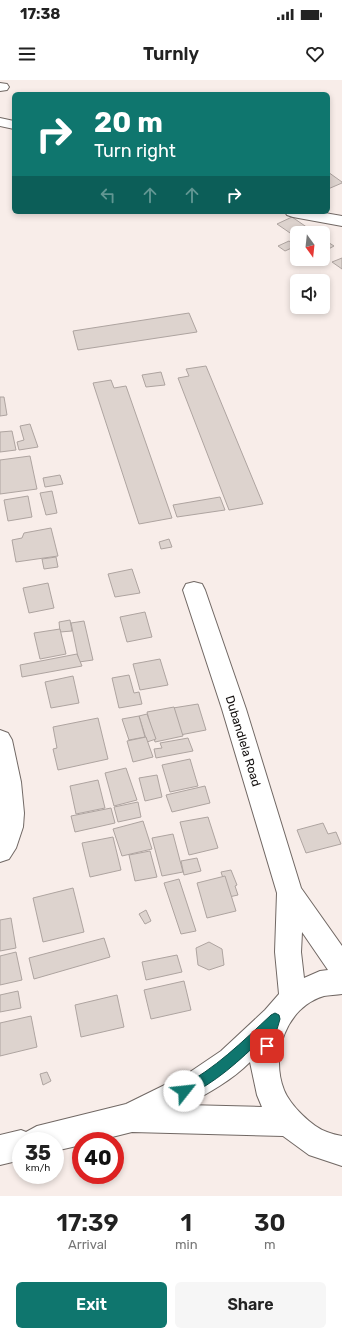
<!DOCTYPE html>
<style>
:root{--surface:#fff;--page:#f6f6f6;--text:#222;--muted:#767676;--accent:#0f766e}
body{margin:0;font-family:Rubik,sans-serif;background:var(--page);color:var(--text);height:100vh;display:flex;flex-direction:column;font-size:15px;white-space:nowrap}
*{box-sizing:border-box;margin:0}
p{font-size:13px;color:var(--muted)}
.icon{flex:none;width:22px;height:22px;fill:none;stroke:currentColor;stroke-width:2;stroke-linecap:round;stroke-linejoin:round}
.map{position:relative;height:1116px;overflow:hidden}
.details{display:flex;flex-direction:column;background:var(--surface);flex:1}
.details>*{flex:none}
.top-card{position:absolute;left:12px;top:12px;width:318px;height:122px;border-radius:6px;box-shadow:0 2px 6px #0003;background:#0f766e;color:#fff;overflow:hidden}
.needle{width:26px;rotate:165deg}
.tools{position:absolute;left:290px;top:146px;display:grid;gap:8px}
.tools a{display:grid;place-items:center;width:40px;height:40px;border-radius:6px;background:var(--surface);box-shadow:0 2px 6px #0003;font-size:20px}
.speed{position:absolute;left:12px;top:1052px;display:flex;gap:8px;font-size:20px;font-weight:700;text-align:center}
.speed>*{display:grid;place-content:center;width:52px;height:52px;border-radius:50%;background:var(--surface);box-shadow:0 2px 6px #0003;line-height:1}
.speed small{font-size:10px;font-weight:400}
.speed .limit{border:6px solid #d22;background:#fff;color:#111}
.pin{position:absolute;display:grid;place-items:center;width:34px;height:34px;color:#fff;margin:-17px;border-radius:8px;box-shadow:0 2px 6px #0006}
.me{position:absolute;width:44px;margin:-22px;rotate:61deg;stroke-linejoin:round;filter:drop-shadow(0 0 3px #0008)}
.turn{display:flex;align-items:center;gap:14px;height:84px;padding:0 16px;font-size:18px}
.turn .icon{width:52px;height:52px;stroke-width:2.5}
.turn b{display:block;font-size:28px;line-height:34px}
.lanes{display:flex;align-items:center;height:38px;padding:0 16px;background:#0003;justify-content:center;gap:20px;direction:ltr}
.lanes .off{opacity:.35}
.eta{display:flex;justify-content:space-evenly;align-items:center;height:68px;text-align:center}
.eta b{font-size:24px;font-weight:600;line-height:28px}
.primary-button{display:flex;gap:8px;margin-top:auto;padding:8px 16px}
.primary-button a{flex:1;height:46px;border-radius:6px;background:var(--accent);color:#fff;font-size:16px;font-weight:600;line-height:46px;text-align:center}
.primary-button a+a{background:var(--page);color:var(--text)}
.status{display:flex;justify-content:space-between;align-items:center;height:28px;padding:0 20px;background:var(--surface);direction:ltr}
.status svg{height:11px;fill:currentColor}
header{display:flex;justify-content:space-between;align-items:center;height:52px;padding:0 16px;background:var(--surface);font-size:18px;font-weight:600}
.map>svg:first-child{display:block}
.building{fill:#ddd3ce;stroke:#aea4a0}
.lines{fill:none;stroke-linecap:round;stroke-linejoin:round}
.minor-casing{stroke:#716864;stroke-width:2}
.minor{fill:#fff;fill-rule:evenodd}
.route{fill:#0f766e;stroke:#0a4d48}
.labels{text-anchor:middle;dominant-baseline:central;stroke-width:3;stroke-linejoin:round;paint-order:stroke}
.street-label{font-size:12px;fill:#130f0e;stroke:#fff}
</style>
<div class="status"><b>17:38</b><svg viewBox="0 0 49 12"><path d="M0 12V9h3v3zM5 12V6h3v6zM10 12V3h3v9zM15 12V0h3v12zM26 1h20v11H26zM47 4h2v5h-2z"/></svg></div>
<header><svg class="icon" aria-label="menu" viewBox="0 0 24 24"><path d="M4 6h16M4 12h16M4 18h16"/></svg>Turnly<svg class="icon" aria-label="heart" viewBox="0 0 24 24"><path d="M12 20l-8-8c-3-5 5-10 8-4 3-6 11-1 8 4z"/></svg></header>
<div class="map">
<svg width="342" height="1116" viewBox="0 0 342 1116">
<rect width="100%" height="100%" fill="#f8ede9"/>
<g class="building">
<polygon points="328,92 342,102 342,103 328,109"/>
<polygon points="292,137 308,148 293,155 277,144"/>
<polygon points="323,159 334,166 323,172"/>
<polygon points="289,161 296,166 285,171 278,166"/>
<polygon points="342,178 342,189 332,182"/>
<polygon points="189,233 197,252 78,270 73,251"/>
<polygon points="206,286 263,424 229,430 178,298 189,296 186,289"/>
<polygon points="161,292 165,305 146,307 142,295"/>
<polygon points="111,300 114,308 126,306 172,438 139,444 93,303"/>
<polygon points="0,317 4,317 7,335 0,336"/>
<polygon points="30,344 38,367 19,370 17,362 24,360 20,346"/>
<polygon points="12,351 16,370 0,372 0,352"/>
<polygon points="30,376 37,409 0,414 0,380"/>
<polygon points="60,395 63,404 45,407 43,398"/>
<polygon points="52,411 57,433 46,435 40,413"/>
<polygon points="28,416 32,437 8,441 4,420"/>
<polygon points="220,417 225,430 177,437 173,425"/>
<polygon points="51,448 58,476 16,482 12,460 22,458 24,453"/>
<polygon points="169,459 172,467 161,469 159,462"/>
<polygon points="56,477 58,487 44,489 42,479"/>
<polygon points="132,489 140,513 115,517 108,494"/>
<polygon points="48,503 54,528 29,533 23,508"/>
<polygon points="145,532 152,557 127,562 120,537"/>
<polygon points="70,540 72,551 60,552 59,542"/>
<polygon points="84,541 93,580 79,582 71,543"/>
<polygon points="60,549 66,574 40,579 34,553"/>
<polygon points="77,574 82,586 22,597 20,585"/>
<polygon points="160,579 168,605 140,610 133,584"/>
<polygon points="129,595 134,613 139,612 142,624 119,628 112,598"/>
<polygon points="73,596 79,623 51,628 45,602"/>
<polygon points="198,624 206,650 180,655 173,628"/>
<polygon points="174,627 183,656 155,662 147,632"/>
<polygon points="147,634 156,659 147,662 139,636"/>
<polygon points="139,636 145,657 129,660 122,639"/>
<polygon points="98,638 108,679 58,690 53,669 57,668 53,647"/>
<polygon points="146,657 153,677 133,682 127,661"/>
<polygon points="188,658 193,671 156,678 154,669 162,668 160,663"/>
<polygon points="190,679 198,706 170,712 162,685"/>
<polygon points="126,688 137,720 114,726 105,693"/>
<polygon points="157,695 162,717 145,721 139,698"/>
<polygon points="98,700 105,728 76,734 70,706"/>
<polygon points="205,706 210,723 172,732 166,715"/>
<polygon points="138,722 141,737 118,742 114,727"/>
<polygon points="111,728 115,743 75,752 71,736"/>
<polygon points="208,737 218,768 189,775 180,742"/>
<polygon points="143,741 152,769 122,776 113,749"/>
<polygon points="323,743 328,754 336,752 341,764 306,773 297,750"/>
<polygon points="173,754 183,792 162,796 152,758"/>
<polygon points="113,757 121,790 90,797 82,763"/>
<polygon points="150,771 157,797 135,801 129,775"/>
<polygon points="197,778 201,791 184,795 181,781"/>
<polygon points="231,790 237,805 235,806 238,815 229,817 221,792"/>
<polygon points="225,796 236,831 207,838 197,803"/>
<polygon points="179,799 196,851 181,854 164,803"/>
<polygon points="73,808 84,852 43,862 33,818"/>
<polygon points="146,830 151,841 145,844 139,834"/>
<polygon points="11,838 16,868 0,871 0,840"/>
<polygon points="104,858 110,877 34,899 29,878"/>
<polygon points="209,862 222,869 224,885 209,890 198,885 196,868"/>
<polygon points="16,872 22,900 0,905 0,876"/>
<polygon points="177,875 182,892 146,900 142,882"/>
<polygon points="184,901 191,930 151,939 144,910"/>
<polygon points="18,911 21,928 0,932 0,915"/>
<polygon points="117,915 124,947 81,957 75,925"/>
<polygon points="31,936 37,967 0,976 0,943"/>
<polygon points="47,992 51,1001 43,1005 40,994"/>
</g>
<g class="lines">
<g class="minor-casing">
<g id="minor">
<polygon points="0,3 7,4 9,7 7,10 0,11"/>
<polygon points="0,38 14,41 14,49 0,46"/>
<polygon points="285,132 319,132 342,136 342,146 293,137 287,135"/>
<path d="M 194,502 L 202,504 L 205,510 L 246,629 L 301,808 L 342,866 L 342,914 C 336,915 329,915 324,916 C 286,927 270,975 284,1010 C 290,1025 312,1047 327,1052 C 332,1054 337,1055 342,1056 L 342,1086 L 309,1075 L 283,1056 L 132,1052 L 96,1061 L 81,1061 L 81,1065 L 55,1071 L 55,1061 L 21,1061 L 21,1080 L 0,1085 L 0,1055 L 21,1050 L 26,1052 L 37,1046 L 126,1024 L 187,994 L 221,971 L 265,930 L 279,914 L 275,872 L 277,813 L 222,629 L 183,510 L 186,504 ZM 302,852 L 328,890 L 320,891 L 304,898 L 301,872 ZM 250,982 L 257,1015 L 262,1027 L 186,1025 C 209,1013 232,1000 250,982 Z"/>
<polygon points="0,650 8,653 12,660 21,702 24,733 23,747 16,768 9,779 0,782"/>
</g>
</g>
<use href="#minor" class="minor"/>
</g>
<path class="route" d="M 275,933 L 279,935 L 280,939 L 271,970 L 267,971 L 263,970 L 262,966 L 264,957 C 240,980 215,1004 184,1017 L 180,1015 L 178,1011 L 180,1007 C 215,989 242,962 271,935 Z"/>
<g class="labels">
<g class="street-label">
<text transform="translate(243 661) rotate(73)">Dubandlela Road</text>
</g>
</g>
</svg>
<div class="tools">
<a><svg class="needle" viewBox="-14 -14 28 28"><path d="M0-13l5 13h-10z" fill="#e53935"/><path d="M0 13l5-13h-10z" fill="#767676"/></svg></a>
<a><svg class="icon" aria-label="sound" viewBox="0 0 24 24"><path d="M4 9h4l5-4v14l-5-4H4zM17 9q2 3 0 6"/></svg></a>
</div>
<div class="speed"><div>35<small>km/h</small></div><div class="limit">40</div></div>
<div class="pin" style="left:267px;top:966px;background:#d93025"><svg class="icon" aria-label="arrive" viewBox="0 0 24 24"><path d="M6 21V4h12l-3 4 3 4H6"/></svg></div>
<svg class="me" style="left:184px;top:1011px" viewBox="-20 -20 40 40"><circle r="19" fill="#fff"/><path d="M0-13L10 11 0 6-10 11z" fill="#0f766e"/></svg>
<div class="top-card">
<div class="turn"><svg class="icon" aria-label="right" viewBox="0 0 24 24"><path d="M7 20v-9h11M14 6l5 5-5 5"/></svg><div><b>20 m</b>Turn right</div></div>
<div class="lanes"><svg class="icon off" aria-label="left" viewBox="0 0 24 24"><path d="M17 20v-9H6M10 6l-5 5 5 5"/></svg><svg class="icon off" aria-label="ahead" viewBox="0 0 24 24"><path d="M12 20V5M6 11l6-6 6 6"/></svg><svg class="icon off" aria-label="ahead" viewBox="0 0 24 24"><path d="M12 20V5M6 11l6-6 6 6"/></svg><svg class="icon" aria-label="right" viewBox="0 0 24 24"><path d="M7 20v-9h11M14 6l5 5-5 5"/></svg></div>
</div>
</div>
<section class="details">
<div class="eta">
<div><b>17:39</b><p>Arrival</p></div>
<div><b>1</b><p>min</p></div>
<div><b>30</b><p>m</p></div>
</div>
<div class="primary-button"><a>Exit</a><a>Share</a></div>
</section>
